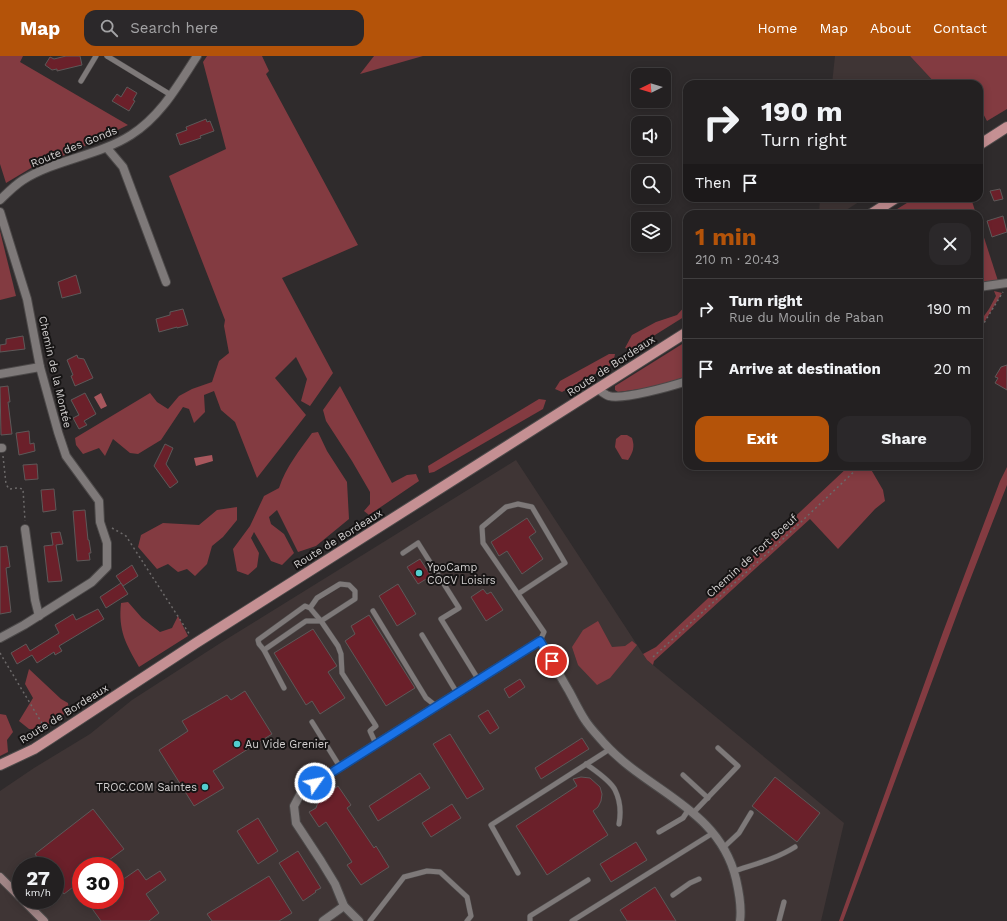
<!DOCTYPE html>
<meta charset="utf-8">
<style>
:root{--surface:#232021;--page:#2b282a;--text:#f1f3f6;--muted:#a3a3a5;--line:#403e3f;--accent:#b45309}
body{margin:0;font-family:"Work Sans",sans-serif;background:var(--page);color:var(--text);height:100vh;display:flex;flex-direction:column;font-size:15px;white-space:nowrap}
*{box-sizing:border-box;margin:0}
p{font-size:13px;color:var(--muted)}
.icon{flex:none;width:22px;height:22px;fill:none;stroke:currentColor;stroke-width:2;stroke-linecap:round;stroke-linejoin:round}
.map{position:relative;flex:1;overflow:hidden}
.details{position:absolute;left:683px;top:154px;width:300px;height:260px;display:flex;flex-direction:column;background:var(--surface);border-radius:12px;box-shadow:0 2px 10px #0003,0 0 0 1px var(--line)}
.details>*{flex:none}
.banner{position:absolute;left:683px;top:24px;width:300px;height:122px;border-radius:12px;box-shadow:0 2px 10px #0003,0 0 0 1px var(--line);background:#232021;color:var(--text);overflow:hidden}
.needle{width:26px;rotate:265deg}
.buttons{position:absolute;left:631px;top:12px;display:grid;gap:8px}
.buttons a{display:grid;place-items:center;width:40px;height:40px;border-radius:8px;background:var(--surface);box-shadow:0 2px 10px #0003,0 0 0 1px var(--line);font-size:20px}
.speed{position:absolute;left:12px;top:801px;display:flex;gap:8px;font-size:20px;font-weight:700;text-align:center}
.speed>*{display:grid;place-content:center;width:52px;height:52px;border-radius:50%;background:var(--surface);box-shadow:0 2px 10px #0003,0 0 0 1px var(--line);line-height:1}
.speed small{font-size:10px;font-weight:400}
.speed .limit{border:6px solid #d22;background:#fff;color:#111}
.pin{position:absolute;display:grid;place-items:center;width:34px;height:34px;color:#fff;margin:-17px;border:2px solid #fff;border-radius:50%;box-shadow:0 1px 4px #0007}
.me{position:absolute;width:44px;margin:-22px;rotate:57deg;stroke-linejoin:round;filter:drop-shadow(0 0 3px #0008)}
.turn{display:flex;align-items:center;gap:14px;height:84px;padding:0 12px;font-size:18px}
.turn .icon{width:52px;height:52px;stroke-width:2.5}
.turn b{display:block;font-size:28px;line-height:34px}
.then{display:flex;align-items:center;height:38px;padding:0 12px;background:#0003;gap:8px;font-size:15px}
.round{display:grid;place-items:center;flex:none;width:42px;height:42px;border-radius:12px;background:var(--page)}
.headline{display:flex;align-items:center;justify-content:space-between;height:68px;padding:0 12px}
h1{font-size:24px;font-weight:700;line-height:30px;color:var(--accent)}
.primary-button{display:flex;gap:8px;margin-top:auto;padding:8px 12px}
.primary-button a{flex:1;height:46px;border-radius:12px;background:var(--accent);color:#fff;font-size:16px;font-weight:700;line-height:46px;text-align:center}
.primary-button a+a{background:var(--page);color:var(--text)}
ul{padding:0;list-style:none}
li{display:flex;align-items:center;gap:12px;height:60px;padding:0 12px;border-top:1px solid var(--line)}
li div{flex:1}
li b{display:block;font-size:15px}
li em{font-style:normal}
header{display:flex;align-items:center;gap:24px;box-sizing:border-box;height:56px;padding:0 20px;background:var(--accent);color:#fff}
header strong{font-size:19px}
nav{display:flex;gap:22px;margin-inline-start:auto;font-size:14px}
.search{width:280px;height:36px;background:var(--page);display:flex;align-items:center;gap:10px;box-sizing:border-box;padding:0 14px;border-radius:12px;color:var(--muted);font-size:15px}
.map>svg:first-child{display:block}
.built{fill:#3f3535;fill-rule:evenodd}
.green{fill:#833b41}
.water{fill:#a8575d}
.building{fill:#6b202a;stroke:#5d5959}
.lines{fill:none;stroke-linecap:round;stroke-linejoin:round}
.service-casing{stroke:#4c4949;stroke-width:6}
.minor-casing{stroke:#4c4949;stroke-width:10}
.tertiary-casing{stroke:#4c4949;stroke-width:10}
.secondary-casing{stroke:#4c4949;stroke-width:10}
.primary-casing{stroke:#4c4949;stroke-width:12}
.path{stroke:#6c6969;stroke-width:1.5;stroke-dasharray:2 3;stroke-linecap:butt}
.service{stroke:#7e7979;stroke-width:5}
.minor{stroke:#7e7979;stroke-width:8}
.tertiary{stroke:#7e7979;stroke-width:8}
.secondary{stroke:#a18586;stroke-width:8}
.primary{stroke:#c59093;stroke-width:10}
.route-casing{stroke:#114b97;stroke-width:10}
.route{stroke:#1a73e8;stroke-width:7}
.poi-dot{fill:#52cdce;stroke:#161414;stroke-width:1.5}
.labels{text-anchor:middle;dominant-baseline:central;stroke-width:4;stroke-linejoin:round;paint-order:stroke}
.street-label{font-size:11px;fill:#d3d0d0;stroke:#161414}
.poi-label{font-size:11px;fill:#d3d0d0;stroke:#161414;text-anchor:start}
</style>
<header>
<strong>Map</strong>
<div class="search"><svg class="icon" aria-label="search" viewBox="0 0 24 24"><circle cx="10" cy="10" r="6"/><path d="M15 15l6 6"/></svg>Search here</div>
<nav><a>Home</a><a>Map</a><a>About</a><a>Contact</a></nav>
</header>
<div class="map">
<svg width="1007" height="865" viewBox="0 0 1007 865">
<rect width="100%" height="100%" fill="#2f2b2c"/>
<g class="built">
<polygon points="835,0 910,0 936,28 832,28"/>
<polygon points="820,142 865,142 840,158 819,158"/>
<path d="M 516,404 L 647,604 L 844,767 L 821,865 L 0,865 L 0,735 L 34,712 L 90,678 L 132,644 L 222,586 ZM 21,810 L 55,810 L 55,844 L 21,844 ZM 81,810 L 115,810 L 115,844 L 81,844 Z"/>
</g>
<g class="green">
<polygon points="0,0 23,0 20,6 128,69 68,98 36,109 6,127 0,108"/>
<polygon points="207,0 262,0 269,15 266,18 358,189 282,222 333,317 310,350 301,345 307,323 296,301 275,322 306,359 257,422 235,366 221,354 214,335 204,339 205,356 194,367 189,353 183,351 161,384 138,398 130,397 113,383 105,400 99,392 83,398 76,389 75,382 150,337 157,346 168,353 179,340 192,333 212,326 219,305 229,297 224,270 225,264 169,120 226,93 203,6"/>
<polygon points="374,0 423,0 360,18"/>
<polygon points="910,0 1007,0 1007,53 987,65 979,50 979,28 936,28"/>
<polygon points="915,142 971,142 976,158 889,158"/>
<polygon points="979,166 999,228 979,231"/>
<polygon points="0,175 16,240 0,244"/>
<polygon points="994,235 1002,237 979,275 979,267 989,253 996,240"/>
<polygon points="687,248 687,259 631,294 625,292 632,279 656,266 677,259"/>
<polygon points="687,285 687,323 670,329 618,336 615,334 615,330"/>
<polygon points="609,298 615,298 613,308 562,336 555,333 560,325"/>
<polygon points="340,330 392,427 407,419 416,418 419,425 369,459 364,455 370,448 370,436 352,405 326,365 323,354"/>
<polygon points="539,343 546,344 543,353 434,416 429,417 428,410"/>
<path d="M 318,376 L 327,395 L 347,426 L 349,463 L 316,490 L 298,496 L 277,454 L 269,461 L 271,468 L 284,478 L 294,497 L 282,509 L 271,505 L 254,476 L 251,482 L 259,497 L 257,511 L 248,519 L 237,515 L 233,493 L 250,470 L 264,440 L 279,432 C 286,411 299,395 312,377 Z"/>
<path d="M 621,379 L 627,379 L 632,382 C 635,391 633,396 628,404 L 622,403 L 615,391 L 616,383 Z"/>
<polygon points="849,410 869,410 883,434 885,445 875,453 838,493 810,463 654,605 653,609 647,604 643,598 656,591"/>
<polygon points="1007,411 1007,429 963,542 843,865 839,865 943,576 1000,425"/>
<polygon points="237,451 237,464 223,481 212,490 207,508 195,520 187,513 178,516 168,508 157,513 138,491 141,479 163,467 199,469 217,454"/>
<path d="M 128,546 L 142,562 L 160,576 L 172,572 L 178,560 L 188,580 L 139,611 C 126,588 118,575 121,547 Z"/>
<polygon points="598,565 612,591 625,590 632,585 637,589 610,622 597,629 578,609 572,591 583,574"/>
<polygon points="29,613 61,643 68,647 69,655 40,674 29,673 19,665 33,642 25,628"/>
<polygon points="0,658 6,659 13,676 7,684 8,696 0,700"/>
</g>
<g class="water">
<polygon points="101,337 107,350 101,353 94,341"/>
<polygon points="212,399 213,405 196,410 194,402"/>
</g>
<g class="building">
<polygon points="66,0 80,0 82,9 57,15 57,13 52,14 45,9 50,1 54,3"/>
<polygon points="127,31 137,37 133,44 135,45 129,55 112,45 117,38 121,41"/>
<polygon points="206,63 207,66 210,65 214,75 200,80 201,82 180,89 176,78 187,74 186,71"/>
<polygon points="1000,133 1003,143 994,145 990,135"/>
<polygon points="1003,160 1007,176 992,181 987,165"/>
<polygon points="76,219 81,237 62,242 58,226"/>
<polygon points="183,253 188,269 177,272 177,271 159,276 156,263 170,259 170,256"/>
<polygon points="23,280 25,293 0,296 0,289 6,288 6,283"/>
<polygon points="77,299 78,302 84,303 93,322 75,330 71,320 73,319 67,304"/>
<polygon points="1007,309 1007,334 995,327 998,322 995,321 1001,311"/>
<polygon points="8,330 10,346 8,346 12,378 1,379 0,331"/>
<polygon points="85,337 96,358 84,365 87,369 79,373 73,362 79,359 71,344"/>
<polygon points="29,375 30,388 34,387 35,395 19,399 16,377"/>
<polygon points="165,388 173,392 166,408 178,426 170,432 154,410"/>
<polygon points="37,408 38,423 25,424 23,409"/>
<polygon points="54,433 56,454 43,456 41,434"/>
<polygon points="85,454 88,484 89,484 91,497 89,497 90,504 77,505 73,455"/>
<polygon points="527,462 536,476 529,481 543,503 522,518 507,495 499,500 491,486"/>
<polygon points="60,476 63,488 56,489 62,525 48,526 44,490 53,489 51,477"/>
<polygon points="7,490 10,511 6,512 11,556 0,558 0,491"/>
<polygon points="420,503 431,520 418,528 407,511"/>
<polygon points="132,509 138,520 123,530 116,520"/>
<polygon points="121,527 128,538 106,552 100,541"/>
<polygon points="398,528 416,558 397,570 379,540"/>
<polygon points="483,533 487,538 491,536 503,554 486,565 471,541"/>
<polygon points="98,553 104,563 59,590 62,595 55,599 54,596 37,607 32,599 17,608 11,597 26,588 30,595 59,577 55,569 73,558 76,564"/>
<polygon points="369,559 415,632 386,650 345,585 355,578 351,570"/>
<polygon points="313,573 337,610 328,616 345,642 320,658 312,645 306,649 274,597"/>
<polygon points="520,623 525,631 509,642 504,633"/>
<polygon points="245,635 272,678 213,715 224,732 194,750 159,694 188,675 182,665 227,639 231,644"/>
<polygon points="488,654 499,672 490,678 478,660"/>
<polygon points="450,678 484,733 467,743 433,688"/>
<polygon points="582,682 589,693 541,723 535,712"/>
<polygon points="420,717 430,732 378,765 369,750"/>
<polygon points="581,721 590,722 600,731 602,738 601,745 598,751 593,755 608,779 547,819 516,770 577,730 573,723"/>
<polygon points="775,721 820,757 797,786 752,750"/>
<polygon points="338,730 351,749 347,752 374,792 376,790 389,811 361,829 347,809 352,806 326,766 319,771 309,756 316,752 319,743"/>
<polygon points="452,748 461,762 431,781 422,767"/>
<polygon points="93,753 124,793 101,810 81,810 81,825 64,838 55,826 55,810 43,810 35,798"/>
<polygon points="258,762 278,795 258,808 237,775"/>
<polygon points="636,786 647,804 611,826 600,808"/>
<polygon points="298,795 321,832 315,835 316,836 303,845 279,807"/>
<polygon points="138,813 146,824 160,815 166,824 146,838 159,857 149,865 101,865 88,847 93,844 115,844 115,829"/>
<polygon points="269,820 292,857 279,865 212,865 207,858"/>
<polygon points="655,831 676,865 627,865 620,854"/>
</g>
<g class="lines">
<g class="service-casing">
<g id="service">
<polyline points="107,0 171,39"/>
<polyline points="81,25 96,0"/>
<polyline points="403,497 418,487 459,552 441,563 478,623"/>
<polyline points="518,538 565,507 532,451 518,448 506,451 482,471 483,487 544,576 540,585"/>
<polyline points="373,555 426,642 436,650"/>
<polyline points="422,579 457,637"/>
<polyline points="264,594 259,588 258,584 305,550 310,552 321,565 355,543 355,535 349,529 340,528 317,542 310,552"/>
<polyline points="284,632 264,594 306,565 321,565 338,590 341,598 342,617 376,670 370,675 376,688"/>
<polyline points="312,666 340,711"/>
<path d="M 586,708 C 594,714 610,724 615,734 C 620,744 621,757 619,768"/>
<polyline points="683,719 708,742"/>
<polyline points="694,756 738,710 718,692"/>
<polyline points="659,776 683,762 689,753"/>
<polyline points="723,792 739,777 751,757"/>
<path d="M 734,815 C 755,808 776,803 795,791"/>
<polyline points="518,817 491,769 610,693"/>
<polyline points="673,839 690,827 699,823"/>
<polyline points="370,865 404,821 427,815 440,816 467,841 471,860 467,865"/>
<polyline points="530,865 530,860 588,824"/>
<polyline points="572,865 713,777"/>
<polyline points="779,865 784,846"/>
</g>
</g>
<g class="minor-casing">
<g id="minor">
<polyline points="107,92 123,111 166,226"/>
<polyline points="0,156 27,243 40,311 58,376 66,400 99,445 100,466 107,487 107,511 92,526 24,569 0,582"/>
<polyline points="979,231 1007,227"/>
<polyline points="0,318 40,311"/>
<path d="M 598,333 C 601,335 605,339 609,340 C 623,344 672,330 687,325"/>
<polyline points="0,392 2,392"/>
<polyline points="25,473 35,544 39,560"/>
<polyline points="323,865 344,850"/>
<path d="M 359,865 L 344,850 L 335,828 L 321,805 L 296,767 L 294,750 L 302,735 L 540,585 C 550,601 559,618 569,635 C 574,644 579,655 585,664 C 590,672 598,680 604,687 C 648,736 719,752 736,823 C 739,836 742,851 740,865"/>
</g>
</g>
<g class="tertiary-casing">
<path id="tertiary" d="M 0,144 C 7,137 15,129 23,124 C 57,103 98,100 131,79 C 161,60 178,29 197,0"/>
</g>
<g class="secondary-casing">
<g id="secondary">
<polyline points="0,821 21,842"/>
<polyline points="23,844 44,865"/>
</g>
</g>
<g class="primary-casing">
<g id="primary">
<polyline points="979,89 1007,71"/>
<polyline points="871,158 896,142"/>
<polyline points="0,709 34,693 51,682 196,587 687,276"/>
</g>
</g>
<g class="path">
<polyline points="979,275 1003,236"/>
<polyline points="3,400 6,428 9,433 18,432 23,433 25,465"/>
<polyline points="112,472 126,480 190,579"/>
<polyline points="0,597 46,674"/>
<polyline points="653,601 782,484 860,410"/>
</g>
<use href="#service" class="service"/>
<use href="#minor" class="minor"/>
<use href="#tertiary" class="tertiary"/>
<use href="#secondary" class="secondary"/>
<use href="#primary" class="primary"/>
</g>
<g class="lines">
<g class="route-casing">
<polyline id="route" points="315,727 540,585 552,605"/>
</g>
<use href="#route" class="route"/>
</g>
<g class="poi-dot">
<circle cx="419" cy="517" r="4"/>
<circle cx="237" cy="688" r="4"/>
<circle cx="205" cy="731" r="4"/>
</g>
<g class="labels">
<g class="street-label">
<text transform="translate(74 91) rotate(-22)">Route des Gonds</text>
<text transform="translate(611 310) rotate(-33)">Route de Bordeaux</text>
<text transform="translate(55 316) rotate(77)">Chemin de la Montée</text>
<text transform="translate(338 483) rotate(-32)">Route de Bordeaux</text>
<text transform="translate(752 500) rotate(-42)">Chemin de Fort Boeuf</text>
<text transform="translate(64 658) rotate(-32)">Route de Bordeaux</text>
</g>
<g class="poi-label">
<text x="427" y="511">YpoCamp<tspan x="427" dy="13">COCV Loisirs</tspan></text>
<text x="245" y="688">Au Vide Grenier</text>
<text x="197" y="731" text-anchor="end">TROC.COM Saintes</text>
</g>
</g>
</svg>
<div class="buttons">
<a><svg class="needle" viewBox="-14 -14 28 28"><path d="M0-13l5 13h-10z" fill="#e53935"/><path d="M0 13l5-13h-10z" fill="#a3a3a5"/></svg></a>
<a><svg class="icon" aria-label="sound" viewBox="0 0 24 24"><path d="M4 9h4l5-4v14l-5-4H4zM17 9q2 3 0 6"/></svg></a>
<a><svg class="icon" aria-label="search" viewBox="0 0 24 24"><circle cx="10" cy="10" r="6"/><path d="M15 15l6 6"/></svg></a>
<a><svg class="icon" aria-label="layers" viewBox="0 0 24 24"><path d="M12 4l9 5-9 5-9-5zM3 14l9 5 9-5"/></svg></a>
</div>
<div class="speed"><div>27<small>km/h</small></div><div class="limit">30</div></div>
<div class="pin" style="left:552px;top:605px;background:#d93025"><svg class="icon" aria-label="arrive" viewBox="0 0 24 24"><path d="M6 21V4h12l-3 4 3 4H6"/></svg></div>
<svg class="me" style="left:315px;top:727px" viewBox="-20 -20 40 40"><circle r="17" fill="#1a73e8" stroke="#fff" stroke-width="3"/><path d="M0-11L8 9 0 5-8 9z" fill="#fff"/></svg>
<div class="banner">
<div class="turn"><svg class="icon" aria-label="right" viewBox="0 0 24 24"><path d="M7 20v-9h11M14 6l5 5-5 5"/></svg><div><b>190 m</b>Turn right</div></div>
<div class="then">Then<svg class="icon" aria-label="arrive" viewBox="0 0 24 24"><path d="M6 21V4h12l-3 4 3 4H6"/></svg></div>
</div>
<section class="details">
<div class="headline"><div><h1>1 min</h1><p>210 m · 20:43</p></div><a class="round"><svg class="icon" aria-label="close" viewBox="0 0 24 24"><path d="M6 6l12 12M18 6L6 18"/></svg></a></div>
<ul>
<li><svg class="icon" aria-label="right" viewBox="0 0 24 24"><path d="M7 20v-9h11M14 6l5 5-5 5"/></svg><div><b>Turn right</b><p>Rue du Moulin de Paban</p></div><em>190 m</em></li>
<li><svg class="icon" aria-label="arrive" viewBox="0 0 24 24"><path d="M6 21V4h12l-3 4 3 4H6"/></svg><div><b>Arrive at destination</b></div><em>20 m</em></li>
</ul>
<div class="primary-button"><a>Exit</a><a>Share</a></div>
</section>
</div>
